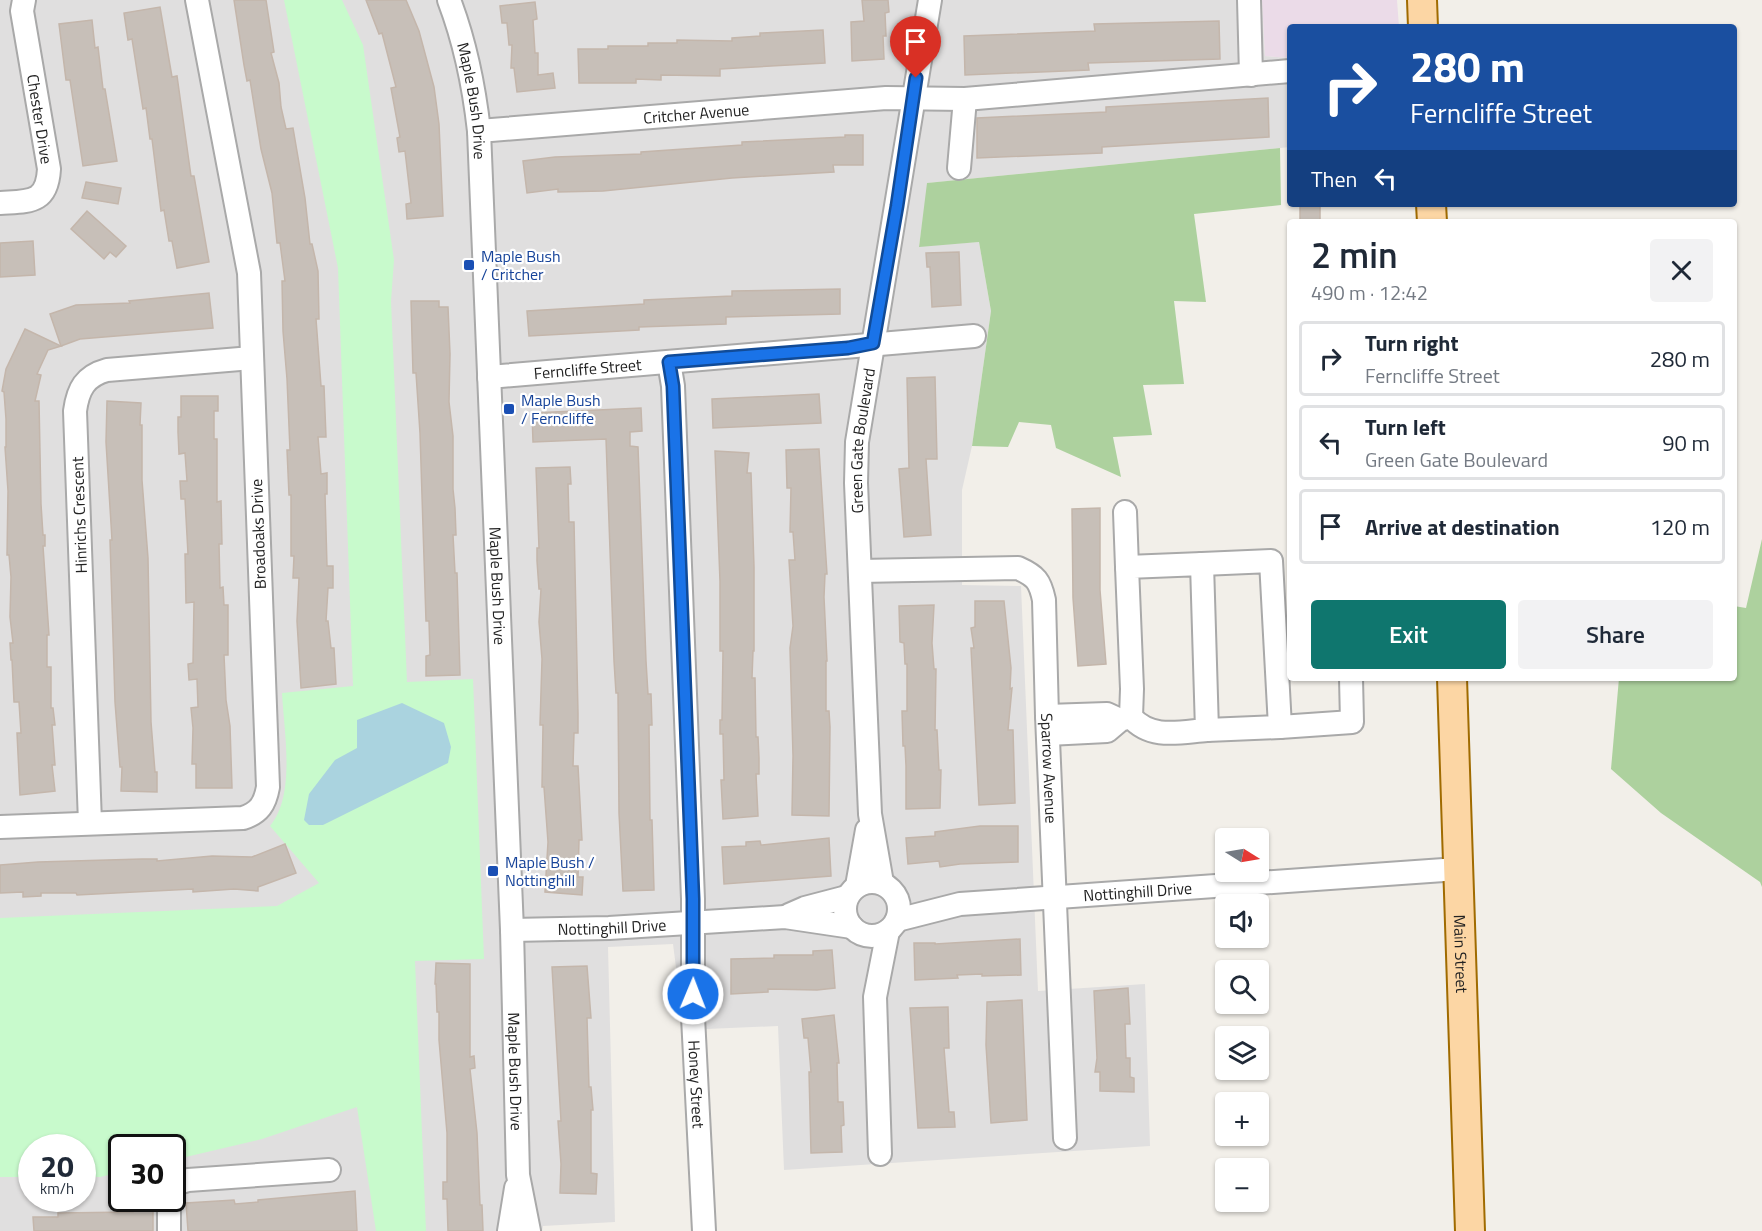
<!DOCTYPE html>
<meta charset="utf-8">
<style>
:root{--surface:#fff;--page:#f2f2f3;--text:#1f2937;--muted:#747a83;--line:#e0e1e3;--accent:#0f766e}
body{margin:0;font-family:"Titillium Web",sans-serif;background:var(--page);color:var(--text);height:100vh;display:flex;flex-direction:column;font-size:22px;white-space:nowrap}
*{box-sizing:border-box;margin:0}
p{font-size:20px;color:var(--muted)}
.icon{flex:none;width:33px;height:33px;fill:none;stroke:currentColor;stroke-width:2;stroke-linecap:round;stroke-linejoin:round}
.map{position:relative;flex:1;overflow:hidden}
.side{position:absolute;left:1287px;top:219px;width:450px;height:462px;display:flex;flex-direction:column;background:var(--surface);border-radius:6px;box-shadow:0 2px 4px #0004}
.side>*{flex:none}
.top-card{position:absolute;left:1287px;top:24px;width:450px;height:183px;border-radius:6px;box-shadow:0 2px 4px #0004;background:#1a4fa0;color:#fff;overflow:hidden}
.needle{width:39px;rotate:101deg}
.buttons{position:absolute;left:1215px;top:828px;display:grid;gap:12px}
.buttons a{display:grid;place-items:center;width:54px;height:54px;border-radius:6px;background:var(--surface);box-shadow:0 2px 4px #0004;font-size:30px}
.speed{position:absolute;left:18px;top:1134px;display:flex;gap:12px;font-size:30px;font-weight:700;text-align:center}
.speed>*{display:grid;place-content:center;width:78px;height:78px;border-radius:50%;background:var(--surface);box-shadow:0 2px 4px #0004;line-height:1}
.speed small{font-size:15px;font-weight:400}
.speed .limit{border:3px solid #111;border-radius:9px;background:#fff;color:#111}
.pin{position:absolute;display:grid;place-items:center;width:51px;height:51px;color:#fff;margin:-62px -26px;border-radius:50% 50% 50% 0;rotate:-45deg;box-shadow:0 0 6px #0007}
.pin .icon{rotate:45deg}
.me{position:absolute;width:66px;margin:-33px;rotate:1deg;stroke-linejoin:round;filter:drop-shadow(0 0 4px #0008)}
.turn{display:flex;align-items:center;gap:21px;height:126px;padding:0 24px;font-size:27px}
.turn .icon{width:78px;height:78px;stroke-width:2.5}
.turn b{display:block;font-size:42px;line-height:51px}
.then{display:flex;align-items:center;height:57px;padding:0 24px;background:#0003;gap:12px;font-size:22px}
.round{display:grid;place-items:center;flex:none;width:63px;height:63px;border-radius:6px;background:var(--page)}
.overview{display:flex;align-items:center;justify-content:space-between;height:102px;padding:0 24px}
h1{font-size:36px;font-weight:600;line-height:45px}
.primary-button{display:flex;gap:12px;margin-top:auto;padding:12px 24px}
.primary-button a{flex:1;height:69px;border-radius:6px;background:var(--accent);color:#fff;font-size:24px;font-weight:600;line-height:69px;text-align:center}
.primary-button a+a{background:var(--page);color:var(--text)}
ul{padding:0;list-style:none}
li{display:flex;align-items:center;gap:18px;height:75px;margin:0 12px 9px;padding:0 12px;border:3px solid var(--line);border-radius:6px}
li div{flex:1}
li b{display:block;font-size:22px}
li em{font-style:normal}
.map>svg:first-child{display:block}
.residential{fill:#e0dfdf;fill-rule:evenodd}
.industrial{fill:#ebdbe8}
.forest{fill:#add19e}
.park{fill:#c8facc}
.water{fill:#aad3df}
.building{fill:#c7bfb8;stroke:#c4b6ab;stroke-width:1.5}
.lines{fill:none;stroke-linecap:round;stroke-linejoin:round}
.minor-casing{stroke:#a9a9a9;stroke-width:26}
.major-casing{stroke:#a06b00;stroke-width:32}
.minor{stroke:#fff;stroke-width:22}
.major{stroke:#fcd6a4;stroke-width:28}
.route-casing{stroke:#114b97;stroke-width:15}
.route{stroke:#1a73e8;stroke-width:10}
.transit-dot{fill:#1a4fb4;stroke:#fff;stroke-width:2}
.labels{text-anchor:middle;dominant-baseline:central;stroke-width:4.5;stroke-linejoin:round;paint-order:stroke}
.street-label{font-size:16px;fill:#222;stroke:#fff}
.transit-label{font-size:16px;fill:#164399;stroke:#fff;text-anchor:start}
</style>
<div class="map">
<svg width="1762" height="1231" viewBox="0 0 1762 1231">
<rect width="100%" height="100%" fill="#f2efe9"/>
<path class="residential" d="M 0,0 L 1262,0 L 1265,56 L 1290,58 L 1290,147 L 928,183 L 919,246 L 979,242 L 991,311 L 972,446 L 962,490 L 962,585 L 1021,586 L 1038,991 L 1145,984 L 1150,1146 L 784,1170 L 778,1026 L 684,1030 L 673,944 L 608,947 L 615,1222 L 543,1226 L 542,1231 L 0,1231 ZM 32,1148 L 82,1148 L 82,1198 L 32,1198 ZM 122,1148 L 172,1148 L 172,1198 L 122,1198 Z"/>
<polygon class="industrial" points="1262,0 1397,0 1399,27 1290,27 1290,58 1265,56"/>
<g class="forest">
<polygon points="1280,148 1281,205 1194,214 1206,302 1174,301 1184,384 1143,385 1152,435 1113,437 1121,477 1056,448 1051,425 1019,422 1008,447 972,446 991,311 979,242 919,247 927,183"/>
<polygon points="1762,539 1762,887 1760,882 1661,813 1611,769 1619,678 1734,678 1734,606 1746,608"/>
</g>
<path class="park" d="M 284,0 L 342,0 L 363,45 L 394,260 L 391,301 L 407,682 L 473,679 L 484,959 L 415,961 L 426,1231 L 376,1231 L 357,1107 L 262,1139 L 173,1160 L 172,1148 L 122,1148 L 121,1172 L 100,1177 L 83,1177 L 82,1148 L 32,1148 L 31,1177 L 0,1177 L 0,918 L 277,906 L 319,883 L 270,826 C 296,795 284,732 282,693 L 353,686 L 338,268 Z"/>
<polygon class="water" points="402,703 444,723 451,747 448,763 323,825 309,825 304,820 309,794 335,760 357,748 357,720"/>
<g class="building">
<polygon points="234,0 266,0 274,52 271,53 279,83 281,107 286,129 293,128 305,198 310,244 312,244 318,271 319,319 316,319 321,386 324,386 326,437 318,437 321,474 327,473 327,494 325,494 327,566 333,566 333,588 328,588 326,621 328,621 331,648 334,648 336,684 301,688 297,621 299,578 293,578 294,556 291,556 291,495 289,495 287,450 290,450 287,379 283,331 282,281 285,281 280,243 277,243 272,193 261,149 250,80 247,81 244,65"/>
<polygon points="366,0 406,0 419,31 434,87 439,124 443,216 407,219 406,204 411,203 405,151 399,152 397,138 400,137 391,88 396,87 382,33 379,34"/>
<polygon points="862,0 888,0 889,12 885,13 886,36 883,36 884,59 852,61 851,22 864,21"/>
<polygon points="535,2 537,19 533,20 535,53 538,53 538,75 553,73 555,88 517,92 514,68 511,68 512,45 509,45 507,23 502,23 500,6"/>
<polygon points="160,7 172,77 177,76 191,176 194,176 209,262 177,268 172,241 169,241 164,210 161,211 152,139 150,139 146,108 143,109 132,39 128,40 124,13"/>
<polygon points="92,20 95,48 98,47 103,89 105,89 117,161 83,166 70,80 66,80 59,24"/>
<polygon points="1219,21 1220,59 1088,63 1089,70 965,75 964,36 1095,31 1094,24"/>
<polygon points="823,30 825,63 720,69 720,76 661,75 661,80 636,79 636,83 579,83 578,49 608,49 608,46 648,46 648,43 677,43 677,40 732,41 732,38 760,36 760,33"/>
<polygon points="1268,98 1269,137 1102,147 1102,153 977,158 977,118 1106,112 1106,107"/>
<polygon points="845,135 863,135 863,165 833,165 834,172 732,178 603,191 558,192 558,189 527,193 523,161 555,157 641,154 641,152 742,145 742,142 845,137"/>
<polygon points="86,182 121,188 118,204 82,198"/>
<rect x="1300" y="206" width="20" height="16"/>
<polygon points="87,211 126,246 116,257 110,252 104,259 71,229"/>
<polygon points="33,241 35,275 0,277 0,243"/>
<polygon points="959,252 961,305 932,307 930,267 927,267 926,253"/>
<polygon points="840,289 840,314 726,317 726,324 639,327 639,330 529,336 527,311 644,304 644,300 732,296 732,291"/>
<polygon points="209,293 213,328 80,339 61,346 50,314 76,305 130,303 129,301"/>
<polygon points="411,301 439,301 439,307 448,307 450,354 449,402 453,436 453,489 455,508 456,535 453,535 455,573 457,573 460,675 426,676 426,656 430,655 429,621 426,621 420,433 416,373 413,373"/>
<polygon points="25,329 61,346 48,350 37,374 41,375 35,401 39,401 41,504 43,535 45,535 45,546 43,546 49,635 47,635 47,667 51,667 51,708 53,708 55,725 52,725 55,765 52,765 55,791 20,795 17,733 21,733 19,702 14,702 12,660 11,660 10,643 13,643 10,617 11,577 9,555 7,555 8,491 5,447 6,447 6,419 4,392 2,391 6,369"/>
<polygon points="935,377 937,459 926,459 931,535 904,537 899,469 909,468 907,378"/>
<polygon points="819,394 821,423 713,428 712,399"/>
<polygon points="181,396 218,396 218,411 214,411 214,439 217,439 217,502 221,501 222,544 219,544 220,588 223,587 224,605 228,605 228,655 224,655 226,700 230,726 232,788 196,788 196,764 192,764 193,728 191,708 198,707 197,679 189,680 188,664 193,663 194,602 186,603 185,554 188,554 185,499 181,499 180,481 187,481 185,453 179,454 178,432 178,417 181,417"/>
<polygon points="107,401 141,403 140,425 142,425 142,480 148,558 151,722 155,772 157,772 157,792 121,791 122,767 120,767 115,702 110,540 112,540 106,442"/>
<polygon points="641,408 642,431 630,432 630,446 638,447 646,661 648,694 651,694 652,725 649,725 650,820 652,820 654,890 623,891 619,813 618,693 616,693 614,661 606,439 533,442 532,413"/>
<polygon points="819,449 827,574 825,574 824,597 827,661 826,661 826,711 829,711 830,727 829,816 792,815 793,756 790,648 793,626 789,560 795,560 793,532 790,532 791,488 787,488 786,450"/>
<polygon points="715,451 749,453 747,473 751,473 754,567 754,651 753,651 752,678 755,678 756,737 758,737 759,758 759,774 756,774 758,816 723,819 721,780 724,780 723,734 720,734 720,720 722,720 723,651 720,651 720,581"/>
<polygon points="570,467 571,484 568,484 569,522 574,522 578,713 578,733 574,733 573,766 578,766 582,840 579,840 578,877 583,877 582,895 545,892 548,842 544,787 542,787 543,725 540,725 542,659 539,622 541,589 539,589 537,561 537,548 539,548 536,468"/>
<polygon points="1100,508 1100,590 1106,664 1078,666 1073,598 1072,509"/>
<polygon points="975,601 1004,601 1011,668 1010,689 1012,688 1008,730 1013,730 1015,803 979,805 971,648 974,648 971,628 975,627"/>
<polygon points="934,605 932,643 934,669 936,669 935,730 937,730 939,770 941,770 940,808 906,809 906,766 905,746 903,746 902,711 907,711 907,664 905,664 904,643 900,642 899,606"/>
<polygon points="980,826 1018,826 1018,862 960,864 940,867 939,861 908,864 906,838 935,836 935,832"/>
<polygon points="829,838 831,876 724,884 722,847 746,846 746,842 760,841 761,845"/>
<polygon points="285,844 296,873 258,887 258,891 234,889 193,892 193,889 77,895 76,893 41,893 41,896 23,897 23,892 0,893 0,865 38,862 142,859 157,859 157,861 212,856 252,857"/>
<polygon points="1020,939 1021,975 982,976 982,974 957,975 958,978 915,980 914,943 935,943 935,944"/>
<polygon points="832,950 835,988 817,990 768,989 768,992 731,994 731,959 774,958 774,955 813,955 813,951"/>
<polygon points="436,963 470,964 470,1057 474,1056 475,1068 470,1069 477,1133 480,1205 482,1205 483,1231 448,1231 447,1199 443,1199 443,1182 447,1182 447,1133 439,1040 439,1012 437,1012 436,984 435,984"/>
<polygon points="587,966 591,1018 587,1018 589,1087 591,1087 593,1110 591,1110 591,1173 597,1174 596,1194 560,1193 561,1164 558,1121 561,1121 552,967"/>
<polygon points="1128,988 1130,1024 1125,1024 1126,1058 1130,1058 1130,1077 1134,1078 1134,1092 1100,1091 1100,1072 1095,1072 1097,1058 1094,991"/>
<polygon points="1022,1000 1027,1120 991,1123 986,1045 987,1002"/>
<polygon points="948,1007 949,1048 944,1048 949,1112 954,1112 955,1127 918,1128 910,1008"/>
<polygon points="834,1015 839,1063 837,1063 838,1102 843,1102 844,1125 841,1126 842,1152 811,1153 809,1072 811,1072 808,1038 804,1038 802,1019"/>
<polygon points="355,1191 357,1231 188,1231 186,1203 234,1200 235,1204 258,1202 258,1200"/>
<polygon points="133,1210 153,1210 153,1231 34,1231 33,1217 58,1217 58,1213 133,1212"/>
</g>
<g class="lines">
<g class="minor-casing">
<g id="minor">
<path id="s1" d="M 449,0 C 465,42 474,86 479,131 L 512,930 L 518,1175 L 529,1231"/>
<polyline points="1249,0 1251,75"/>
<path id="s2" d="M 479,131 L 886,98 L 965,99 L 1290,71"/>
<polyline points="959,168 965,99"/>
<path d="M 0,203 C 29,201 47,204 49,169 L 22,11 L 24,0"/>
<path id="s3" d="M 669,362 L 673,386 L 693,899 L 693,1017 L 704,1231"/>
<path id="s4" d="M 489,377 L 974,336"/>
<polyline points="1125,512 1127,567"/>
<polyline points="1202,564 1271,561 1280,727 1207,730"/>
<path id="s5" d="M 860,571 L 1018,568 C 1036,576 1040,581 1044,600 L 1047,716 L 1065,1138"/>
<polyline points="1047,716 1107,714 1120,720"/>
<polyline points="1280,727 1352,722 1351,678"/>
<path d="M 1048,734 L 1107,731 L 1120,720 L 1131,717 L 1132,689 L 1127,567 L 1202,564 L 1207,730 C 1180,732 1151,740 1131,717"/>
<path d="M 90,823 L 75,411 C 78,389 85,376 107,370 L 252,358"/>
<path d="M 0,827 L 243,818 C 259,813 265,804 268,787 L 249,273 L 197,0"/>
<circle cx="872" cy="909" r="27"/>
<path id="s6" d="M 882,883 L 870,814 L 856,483 L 857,442 L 930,0"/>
<polyline points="857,886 867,830"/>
<polyline points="789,915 805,908 847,897"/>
<path id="s7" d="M 897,920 L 960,904 L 1458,869"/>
<path id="s8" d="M 512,930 L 609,928 L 785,917 L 852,927"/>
<polyline points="880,1154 875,997 888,931"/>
<polyline points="172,1188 178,1183 188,1180 329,1170"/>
<polyline points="169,1231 169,1198"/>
<polyline points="509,1231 516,1188"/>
</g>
</g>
<g class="major-casing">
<g id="major">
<polyline points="1422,0 1423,27"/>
<polyline points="1431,204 1432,222"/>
<path id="s9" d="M 1452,678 L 1470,1231"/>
</g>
</g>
<use href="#minor" class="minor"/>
<use href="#major" class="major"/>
</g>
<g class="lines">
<g class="route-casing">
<polyline id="route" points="693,994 693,899 673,386 669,362 848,348 873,343 897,206 916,78"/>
</g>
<use href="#route" class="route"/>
</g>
<g class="transit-dot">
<rect x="463" y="259" width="12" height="12" rx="3"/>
<rect x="503" y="403" width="12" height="12" rx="3"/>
<rect x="487" y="865" width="12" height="12" rx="3"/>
</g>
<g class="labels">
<g class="street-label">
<text stroke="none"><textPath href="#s1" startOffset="104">Maple Bush Drive</textPath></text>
<text stroke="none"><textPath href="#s2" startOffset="218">Critcher Avenue</textPath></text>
<text transform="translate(40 119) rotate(81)">Chester Drive</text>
<text stroke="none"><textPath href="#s4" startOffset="99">Ferncliffe Street</textPath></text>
<text stroke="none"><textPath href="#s6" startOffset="444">Green Gate Boulevard</textPath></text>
<text transform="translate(79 515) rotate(-92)">Hinrichs Crescent</text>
<text transform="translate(258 534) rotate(-92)">Broadoaks Drive</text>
<text stroke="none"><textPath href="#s1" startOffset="590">Maple Bush Drive</textPath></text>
<text stroke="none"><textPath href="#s5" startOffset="370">Sparrow Avenue</textPath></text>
<text stroke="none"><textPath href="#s7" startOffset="243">Nottinghill Drive</textPath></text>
<text stroke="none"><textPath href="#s8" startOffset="100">Nottinghill Drive</textPath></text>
<text stroke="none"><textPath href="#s9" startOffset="276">Main Street</textPath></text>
<text stroke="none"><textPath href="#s1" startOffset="1076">Maple Bush Drive</textPath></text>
<text stroke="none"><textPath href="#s3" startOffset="723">Honey Street</textPath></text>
</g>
<g class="transit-label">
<text x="481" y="256">Maple Bush<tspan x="481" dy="18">/ Critcher</tspan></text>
<text x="521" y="400">Maple Bush<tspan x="521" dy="18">/ Ferncliffe</tspan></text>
<text x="505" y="862">Maple Bush /<tspan x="505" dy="18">Nottinghill</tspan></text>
</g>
</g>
</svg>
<div class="buttons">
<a><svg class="needle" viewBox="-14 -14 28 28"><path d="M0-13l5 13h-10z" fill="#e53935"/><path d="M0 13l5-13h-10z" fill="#747a83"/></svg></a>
<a><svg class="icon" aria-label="sound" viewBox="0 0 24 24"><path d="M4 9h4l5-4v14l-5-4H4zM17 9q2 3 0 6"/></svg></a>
<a><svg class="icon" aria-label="search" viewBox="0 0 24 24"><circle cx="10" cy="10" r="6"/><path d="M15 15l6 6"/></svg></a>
<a><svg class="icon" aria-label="layers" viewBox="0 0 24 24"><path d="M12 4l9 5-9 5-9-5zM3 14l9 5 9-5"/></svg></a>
<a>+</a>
<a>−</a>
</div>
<div class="speed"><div>20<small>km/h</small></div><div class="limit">30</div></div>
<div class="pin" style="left:916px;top:78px;background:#d93025"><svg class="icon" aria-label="arrive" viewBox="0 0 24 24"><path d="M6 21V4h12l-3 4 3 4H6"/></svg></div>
<svg class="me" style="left:693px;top:994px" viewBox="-20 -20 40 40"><circle r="17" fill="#1a73e8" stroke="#fff" stroke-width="3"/><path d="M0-11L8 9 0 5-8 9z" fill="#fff"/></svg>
<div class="top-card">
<div class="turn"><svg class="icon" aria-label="right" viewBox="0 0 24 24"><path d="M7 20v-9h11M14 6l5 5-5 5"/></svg><div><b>280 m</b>Ferncliffe Street</div></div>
<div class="then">Then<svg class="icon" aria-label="left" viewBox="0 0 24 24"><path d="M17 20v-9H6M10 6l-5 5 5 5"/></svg></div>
</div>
<section class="side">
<div class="overview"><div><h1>2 min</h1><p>490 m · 12:42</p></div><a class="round"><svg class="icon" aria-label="close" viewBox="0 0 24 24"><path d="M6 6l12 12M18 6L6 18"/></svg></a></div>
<ul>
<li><svg class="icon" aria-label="right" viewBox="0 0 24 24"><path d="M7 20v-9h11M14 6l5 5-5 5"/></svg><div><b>Turn right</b><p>Ferncliffe Street</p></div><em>280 m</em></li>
<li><svg class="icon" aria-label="left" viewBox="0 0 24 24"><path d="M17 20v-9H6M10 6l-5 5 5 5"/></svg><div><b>Turn left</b><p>Green Gate Boulevard</p></div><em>90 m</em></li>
<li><svg class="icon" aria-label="arrive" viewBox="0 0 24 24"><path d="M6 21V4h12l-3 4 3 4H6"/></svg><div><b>Arrive at destination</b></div><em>120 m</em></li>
</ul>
<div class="primary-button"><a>Exit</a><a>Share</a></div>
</section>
</div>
